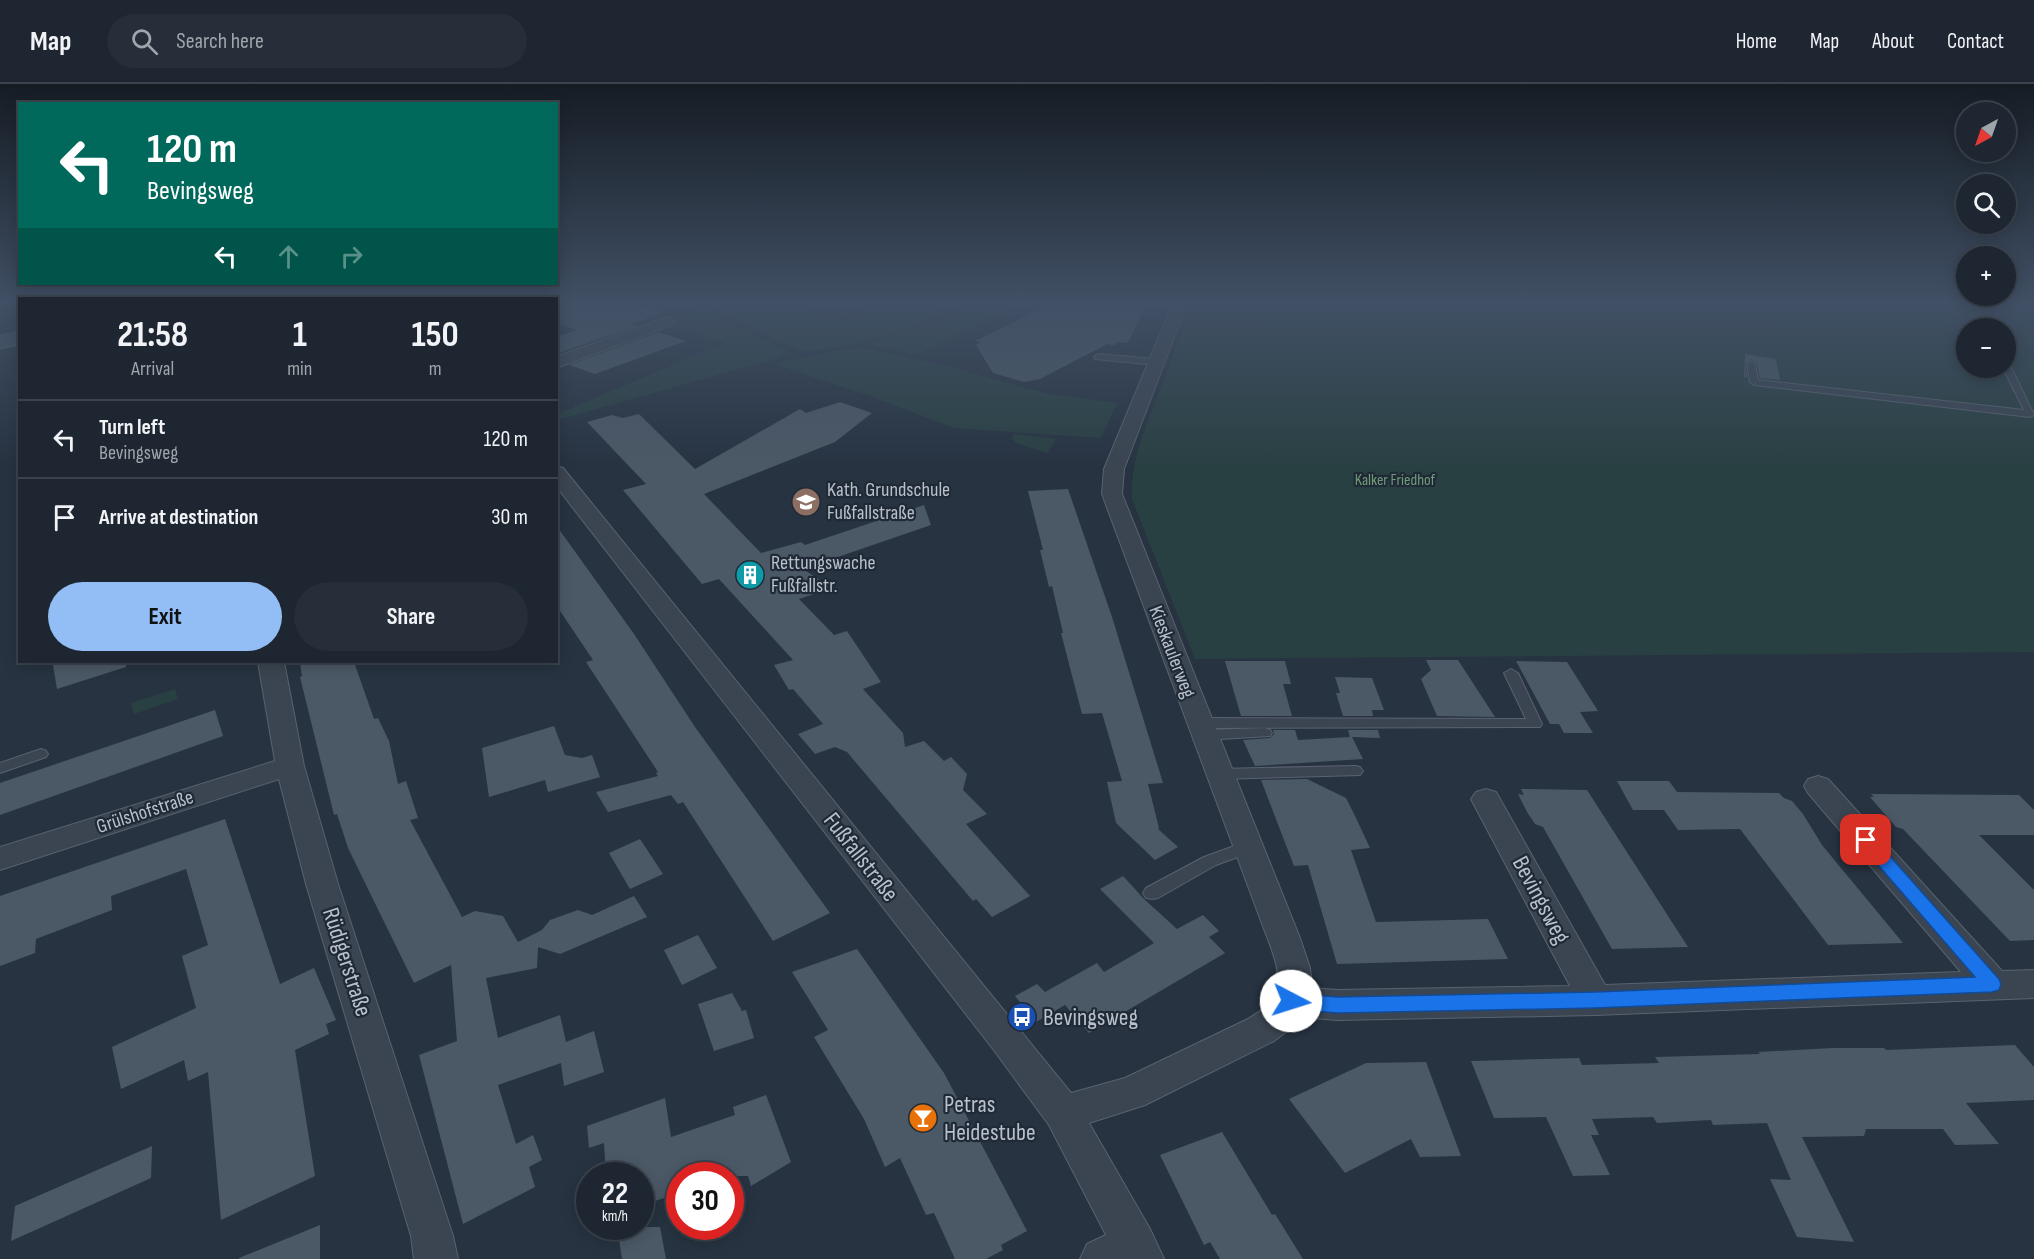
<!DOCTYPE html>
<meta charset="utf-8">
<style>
:root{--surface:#1d2631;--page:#252e39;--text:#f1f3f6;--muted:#a0a5ab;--line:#3b434d;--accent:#93bdf5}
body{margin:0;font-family:"Sofia Sans Condensed",sans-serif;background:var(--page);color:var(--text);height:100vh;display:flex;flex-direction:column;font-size:22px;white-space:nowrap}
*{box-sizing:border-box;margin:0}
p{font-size:20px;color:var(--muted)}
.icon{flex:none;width:33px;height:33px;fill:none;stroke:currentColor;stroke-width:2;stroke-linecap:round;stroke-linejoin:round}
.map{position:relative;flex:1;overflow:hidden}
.details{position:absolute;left:18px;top:213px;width:540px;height:366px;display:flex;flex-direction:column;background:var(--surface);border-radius:0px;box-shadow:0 3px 15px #0003,0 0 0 2px var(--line)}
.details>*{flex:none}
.hud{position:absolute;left:18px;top:18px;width:540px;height:183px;border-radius:0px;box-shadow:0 3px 15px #0003,0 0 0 2px var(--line);background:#00695c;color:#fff;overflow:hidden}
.needle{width:39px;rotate:220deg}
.fabs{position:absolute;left:1956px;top:18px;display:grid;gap:12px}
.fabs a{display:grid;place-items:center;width:60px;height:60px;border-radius:50%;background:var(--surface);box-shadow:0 3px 15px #0003,0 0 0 2px var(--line);font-size:30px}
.speed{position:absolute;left:576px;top:1078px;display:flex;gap:12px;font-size:30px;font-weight:700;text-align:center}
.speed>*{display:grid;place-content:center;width:78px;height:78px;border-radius:50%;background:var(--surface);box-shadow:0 3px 15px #0003,0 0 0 2px var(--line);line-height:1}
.speed small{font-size:15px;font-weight:400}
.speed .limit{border:9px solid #d22;background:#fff;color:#111}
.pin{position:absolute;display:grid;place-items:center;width:51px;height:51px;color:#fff;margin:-26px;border-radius:12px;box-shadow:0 3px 9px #0006}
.me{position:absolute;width:66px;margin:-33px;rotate:95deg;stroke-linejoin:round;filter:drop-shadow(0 0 4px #0008)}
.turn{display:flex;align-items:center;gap:21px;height:126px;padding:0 30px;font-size:27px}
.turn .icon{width:78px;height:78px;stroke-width:2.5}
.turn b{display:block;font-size:42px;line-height:51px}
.lanes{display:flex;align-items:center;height:57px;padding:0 30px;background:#0003;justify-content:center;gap:30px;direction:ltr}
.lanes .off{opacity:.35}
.eta{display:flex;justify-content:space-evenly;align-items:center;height:102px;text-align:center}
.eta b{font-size:36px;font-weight:700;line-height:42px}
.action{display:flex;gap:12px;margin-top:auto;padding:12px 30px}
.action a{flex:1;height:69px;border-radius:36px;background:var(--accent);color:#111;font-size:24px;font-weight:700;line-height:69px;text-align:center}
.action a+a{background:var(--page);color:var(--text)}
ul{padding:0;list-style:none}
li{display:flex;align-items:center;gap:18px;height:78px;padding:0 30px;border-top:2px solid var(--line)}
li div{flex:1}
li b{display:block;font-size:22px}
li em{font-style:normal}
header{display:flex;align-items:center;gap:36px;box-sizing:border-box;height:84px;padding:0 30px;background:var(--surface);border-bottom:2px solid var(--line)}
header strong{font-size:28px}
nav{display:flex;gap:33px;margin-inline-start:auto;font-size:21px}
.search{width:420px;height:54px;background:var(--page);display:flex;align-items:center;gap:15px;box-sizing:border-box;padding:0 21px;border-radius:33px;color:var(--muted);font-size:22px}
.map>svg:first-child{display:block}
.green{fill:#294042;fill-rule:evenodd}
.building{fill:#4b5966}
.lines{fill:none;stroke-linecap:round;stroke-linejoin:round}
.lane-casing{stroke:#59636e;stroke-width:2}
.street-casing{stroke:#59636e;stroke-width:2}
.secondary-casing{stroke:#59636e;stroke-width:3}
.lane{fill:#3b4551;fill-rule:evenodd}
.street{fill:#3b4551;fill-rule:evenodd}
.secondary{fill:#495463;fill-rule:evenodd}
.route{fill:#1a73e8;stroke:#114b97;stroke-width:1.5}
.labels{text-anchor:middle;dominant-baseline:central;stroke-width:4.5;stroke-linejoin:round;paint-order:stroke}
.far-park-label{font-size:16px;fill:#709b78;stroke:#202a36}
.poi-label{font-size:20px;fill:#b8c0cb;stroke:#202a36;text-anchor:start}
.street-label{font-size:20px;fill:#b8c0cb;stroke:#202a36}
.near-street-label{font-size:24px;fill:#b8c0cb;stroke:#202a36}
.near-poi-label{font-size:24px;fill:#b8c0cb;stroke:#202a36;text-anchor:start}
</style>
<header>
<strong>Map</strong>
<div class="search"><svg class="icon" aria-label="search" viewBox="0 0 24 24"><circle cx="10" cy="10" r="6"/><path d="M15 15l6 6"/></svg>Search here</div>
<nav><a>Home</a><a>Map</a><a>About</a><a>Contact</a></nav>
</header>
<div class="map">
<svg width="2034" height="1175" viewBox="0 0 2034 1175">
<rect width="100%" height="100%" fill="#273341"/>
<g class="green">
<path d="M 701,219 L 779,219 L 844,236 L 884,219 L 904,219 L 943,230 C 913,248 835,268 800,267 Z"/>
<polygon points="973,219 1022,219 916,271 870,260 934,238"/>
<path d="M 1192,219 L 2034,219 L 2034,568 L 1195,575 L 1132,415 C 1130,378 1145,345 1158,311 C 1170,280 1181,250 1192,219 ZM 1966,244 L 2006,244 L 2006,284 L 1966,284 Z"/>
<polygon points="698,225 704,225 784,266 785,270 778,274 557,336 557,330 725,259 670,241 673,236"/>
<polygon points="863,264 951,283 1044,309 1117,319 1101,354 954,344 870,312 773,280 841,266"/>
<polygon points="1014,350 1056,355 1047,369 1016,359 1012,355"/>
<polygon points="175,605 178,615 134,630 131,619"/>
</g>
<g class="building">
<polygon points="556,219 628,219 662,229 631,240 637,242 556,270 556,253 577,246 556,239"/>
<polygon points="1053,219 1147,219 1128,259 1116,258 1115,261 1107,260 1040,295 1024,298 993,289 976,261 981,258 975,257"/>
<polygon points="659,248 686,257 595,290 569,281"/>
<polygon points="1745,270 1776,275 1780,296 1760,294 1757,280 1751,275 1745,280 1747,293 1744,293"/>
<polygon points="840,318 872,329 835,358 704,410 761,469 801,458 805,461 924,421 931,441 803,485 832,504 799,515 834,551 847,547 881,598 863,605 903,649 905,663 924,657 944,677 951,673 967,690 963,706 987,730 966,740 1030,812 992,833 976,815 973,817 847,668 835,663 815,670 798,650 823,640 793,605 789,606 774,581 793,576 719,495 702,500 623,406 646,400 587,338 612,331 623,334 639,330 695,385 800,325 806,329"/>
<polygon points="1068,405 1112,533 1163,699 1148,700 1159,744 1158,745 1178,763 1155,776 1116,739 1107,698 1122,697 1102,629 1082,630 1061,549 1063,549 1052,502 1049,503 1040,466 1043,466 1028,407"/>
<polygon points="556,441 634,550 695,643 830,829 773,857 683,718 678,720 671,711 608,728 596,708 658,692 656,689 658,688 586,578 593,576 556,521"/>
<polygon points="1426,576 1458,576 1495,633 1437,632 1421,595 1431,586"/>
<polygon points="1225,577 1285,577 1291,600 1283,600 1292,632 1241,632"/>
<polygon points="1516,577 1567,578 1598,627 1580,628 1593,649 1564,649 1559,640 1550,640"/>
<polygon points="64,578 126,578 126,583 57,605 53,581"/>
<polygon points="300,578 354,578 374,635 378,634 389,657 398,700 406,697 410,709 418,734 410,736 462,833 475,827 503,832 518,858 542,846 550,836 578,826 592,831 634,812 647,833 560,870 538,863 537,884 486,894 498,954 560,931 566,958 594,947 604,988 564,1002 561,979 498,1001 516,1060 533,1051 542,1076 529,1083 535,1103 463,1140 419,971 457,957 451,881 414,899 348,764 337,730 334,731 300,593 302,592"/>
<polygon points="1335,593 1372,594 1384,626 1372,626 1373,632 1343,632 1336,609 1340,609"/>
<polygon points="215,626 223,652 0,731 0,699"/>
<polygon points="554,642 565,671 582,674 592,671 600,693 548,708 545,696 489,713 482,664"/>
<polygon points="1273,646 1295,646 1298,656 1350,653 1348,646 1378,646 1380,654 1352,653 1363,675 1255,682 1243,656 1270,654 1274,650"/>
<polygon points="1307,695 1346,714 1356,734 1370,764 1351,766 1376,838 1488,835 1508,875 1337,880 1308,781 1294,782 1261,696"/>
<polygon points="1617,697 1669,697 1677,708 1779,709 1784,714 1792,717 1803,730 1822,761 1903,859 1828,861 1740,745 1678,746 1664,726 1633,726"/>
<polygon points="1521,705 1587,706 1688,863 1612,865 1543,743 1535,740 1527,728 1518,710 1524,711"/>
<polygon points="1871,710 2019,711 2034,726 2034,751 1979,751 2034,806 2034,856 2010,857 1903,745 1896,743 1870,713 1874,713"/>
<polygon points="225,735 280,900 314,884 336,936 326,940 329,950 295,966 315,1092 221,1136 208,988 188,997 184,976 121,1005 112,963 196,924 182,872 208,861 186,785 111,812 112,826 36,855 35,869 0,882 0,812"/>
<polygon points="640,755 663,790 630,805 609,769"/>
<polygon points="1123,792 1144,815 1177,845 1203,831 1219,847 1209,853 1225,869 1089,949 1065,921 1036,938 1015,912 1037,900 1045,908 1097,879 1104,888 1154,859 1100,805"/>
<polygon points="698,851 717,884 682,901 664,866"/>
<polygon points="857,865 944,989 1027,1147 1001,1161 1003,1166 986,1175 955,1175 934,1129 926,1131 900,1074 885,1083 864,1035 814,953 828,946 792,888"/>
<polygon points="732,909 742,927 746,926 754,954 714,967 698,920"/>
<polygon points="2015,961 2034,983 2034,1016 1966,1019 1999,1060 1955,1061 1943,1045 1866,1045 1864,1052 1802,1053 1854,1158 1797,1153 1770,1095 1791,1096 1767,1039 1713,1041 1711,1036 1657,1039 1653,1033 1592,1035 1599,1051 1591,1051 1610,1091 1573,1092 1546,1033 1494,1034 1471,977 1579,974 1582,981 1659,979 1655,973 1760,970 1758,968 1833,964 1884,964 1886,966"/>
<polygon points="1426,978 1461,1072 1420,1073 1411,1055 1345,1089 1289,1015 1366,979"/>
<polygon points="766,1011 791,1078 751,1102 748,1092 676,1092 679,1109 640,1122 640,1092 606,1092 604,1059 589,1064 587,1042 665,1014 671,1053 735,1031 733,1023"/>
<polygon points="1222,1048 1272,1131 1275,1130 1303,1175 1220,1175 1210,1158 1204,1161 1160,1071"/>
<polygon points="152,1062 151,1094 11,1157 15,1122"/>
<polygon points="320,1141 320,1175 239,1175 239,1174"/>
<polygon points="617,1143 660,1143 666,1175 622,1175"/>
</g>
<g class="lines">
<g class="lane-casing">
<g id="lane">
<polygon points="1966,219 1974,219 1989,244 1981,244"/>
<polygon points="1098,270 1156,275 1160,278 1156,281 1095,275 1094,273"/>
<polygon points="1751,277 1755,280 1758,296 2024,326 2003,284 2006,284 2006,278 2010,281 2034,331 2030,333 1754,301 1750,298 1747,280"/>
<polygon points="1511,585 1518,589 1542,640 1540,643 1199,644 1192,639 1199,634 1526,635 1504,589"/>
<polygon points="1265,644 1270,646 1272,649 1270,652 1204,656 1197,651 1204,646"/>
<polygon points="41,665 46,667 48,670 46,673 0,689 0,679"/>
<polygon points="1355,682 1360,683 1363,687 1360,691 1219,695 1214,694 1211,690 1214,686 1219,685"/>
<polygon points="1248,757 1254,759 1256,763 1254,767 1216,781 1158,814 1152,815 1146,814 1143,809 1146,804 1204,773"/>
</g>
</g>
<g class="street-casing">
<g id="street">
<path d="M 1173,219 L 1187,219 L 1124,385 L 1122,410 L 1300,854 L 1310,884 L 1312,904 L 1337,906 L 1570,902 L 1471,715 L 1476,708 L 1486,705 L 1496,708 L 1605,901 L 1961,888 L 1808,709 L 1804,702 L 1808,695 L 1818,692 L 1828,695 L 2002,887 L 2034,886 L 2034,914 L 1595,931 L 1337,936 L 1300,933 L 1290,945 L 1274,957 L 1145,1021 L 1089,1039 L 1150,1145 L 1164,1175 L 1080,1175 L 1087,1160 L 1106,1151 L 1049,1041 L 993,965 L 556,402 L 556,382 L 563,384 L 1071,1009 L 1125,994 L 1248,935 C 1257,929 1272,921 1276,910 C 1284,888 1268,857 1261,837 L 1102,410 L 1104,385 Z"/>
<polygon points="667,233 672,235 675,238 672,241 556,284 556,273"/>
<polygon points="258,578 284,578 304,682 338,800 453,1152 458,1175 414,1175 411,1152 306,800 279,695 0,786 0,763 275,677"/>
</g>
</g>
<g class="secondary-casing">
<polygon id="secondary" points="20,248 20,260 0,264 0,252"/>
</g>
<use href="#lane" class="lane"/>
<use href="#street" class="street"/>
<use href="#secondary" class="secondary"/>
</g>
<linearGradient id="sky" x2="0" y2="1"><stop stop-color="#151c24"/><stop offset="0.57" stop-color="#415065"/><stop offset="1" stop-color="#415065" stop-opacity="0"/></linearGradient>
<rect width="2034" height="383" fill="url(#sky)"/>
<polygon class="route" points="1866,750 1872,752 1999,895 2001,900 1999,906 1992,908 1595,924 1337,929 1291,925 1284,922 1281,917 1284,911 1291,909 1337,913 1595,908 1975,893 1860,760 1858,756 1860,752"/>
<defs>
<g id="school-disc" transform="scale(1.5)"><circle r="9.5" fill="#8d6e63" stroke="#202a36"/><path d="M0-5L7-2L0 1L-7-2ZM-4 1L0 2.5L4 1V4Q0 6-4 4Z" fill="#fff"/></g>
<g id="building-disc" transform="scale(1.5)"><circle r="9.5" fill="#0f9aa8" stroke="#202a36"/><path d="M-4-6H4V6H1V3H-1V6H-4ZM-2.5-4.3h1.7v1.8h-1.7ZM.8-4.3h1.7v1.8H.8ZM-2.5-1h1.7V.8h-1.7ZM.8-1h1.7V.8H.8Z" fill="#fff"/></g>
<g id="bus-disc" transform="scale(1.5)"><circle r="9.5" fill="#1a4fb4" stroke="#202a36"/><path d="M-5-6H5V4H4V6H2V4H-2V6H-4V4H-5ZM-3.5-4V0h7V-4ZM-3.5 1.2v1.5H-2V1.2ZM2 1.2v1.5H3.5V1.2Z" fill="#fff"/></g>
<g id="bar-disc" transform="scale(1.5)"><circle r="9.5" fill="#e8710a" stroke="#202a36"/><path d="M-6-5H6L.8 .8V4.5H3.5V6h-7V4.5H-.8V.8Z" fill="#fff"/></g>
</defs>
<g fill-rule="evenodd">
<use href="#school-disc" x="806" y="418"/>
<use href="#building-disc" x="750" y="491"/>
<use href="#bus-disc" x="1022" y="933"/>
<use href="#bar-disc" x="923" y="1034"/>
</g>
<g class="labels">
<g class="far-park-label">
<text x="1395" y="396">Kalker Friedhof</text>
</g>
<g class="poi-label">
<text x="827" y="406">Kath. Grundschule<tspan x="827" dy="23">Fußfallstraße</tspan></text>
<text x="771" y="479">Rettungswache<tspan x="771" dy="23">Fußfallstr.</tspan></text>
</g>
<g class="street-label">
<text transform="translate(1172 568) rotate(69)">Kieskaulerweg</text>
<text transform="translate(145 728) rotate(-18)">Grülshofstraße</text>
</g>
<g class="near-street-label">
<text transform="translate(861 773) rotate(52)">Fußfallstraße</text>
<text transform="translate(1541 816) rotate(62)">Bevingsweg</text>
<text transform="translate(347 878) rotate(72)">Rüdigerstraße</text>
</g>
<g class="near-poi-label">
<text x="1043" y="933">Bevingsweg</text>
<text x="944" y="1020">Petras<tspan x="944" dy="28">Heidestube</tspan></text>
</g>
</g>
</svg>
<div class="fabs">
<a><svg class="needle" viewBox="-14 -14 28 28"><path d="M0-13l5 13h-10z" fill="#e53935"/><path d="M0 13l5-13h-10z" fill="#a0a5ab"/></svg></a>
<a><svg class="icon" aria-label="search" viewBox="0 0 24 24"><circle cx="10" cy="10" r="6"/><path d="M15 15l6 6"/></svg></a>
<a>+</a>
<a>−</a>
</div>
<div class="speed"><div>22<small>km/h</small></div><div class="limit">30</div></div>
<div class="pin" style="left:1866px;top:756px;background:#d93025"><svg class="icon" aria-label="arrive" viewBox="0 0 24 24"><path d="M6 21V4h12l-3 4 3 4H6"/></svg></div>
<svg class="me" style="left:1291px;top:917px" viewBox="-20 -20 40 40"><circle r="19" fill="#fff"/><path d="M0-13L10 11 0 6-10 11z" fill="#1a73e8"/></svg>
<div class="hud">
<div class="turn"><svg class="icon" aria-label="left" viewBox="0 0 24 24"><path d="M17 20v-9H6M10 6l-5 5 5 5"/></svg><div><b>120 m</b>Bevingsweg</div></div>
<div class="lanes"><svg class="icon" aria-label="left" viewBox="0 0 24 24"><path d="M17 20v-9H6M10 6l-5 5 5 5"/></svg><svg class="icon off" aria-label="ahead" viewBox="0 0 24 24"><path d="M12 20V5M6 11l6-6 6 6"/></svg><svg class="icon off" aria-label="right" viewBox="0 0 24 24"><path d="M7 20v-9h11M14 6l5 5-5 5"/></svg></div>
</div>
<section class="details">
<div class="eta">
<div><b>21:58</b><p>Arrival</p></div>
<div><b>1</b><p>min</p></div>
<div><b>150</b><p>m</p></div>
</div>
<ul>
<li><svg class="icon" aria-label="left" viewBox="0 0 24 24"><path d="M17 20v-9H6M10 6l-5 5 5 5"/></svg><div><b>Turn left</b><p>Bevingsweg</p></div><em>120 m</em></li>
<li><svg class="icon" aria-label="arrive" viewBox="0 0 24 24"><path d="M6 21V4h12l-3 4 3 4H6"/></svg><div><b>Arrive at destination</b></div><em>30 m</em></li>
</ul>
<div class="action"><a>Exit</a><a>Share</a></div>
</section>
</div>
